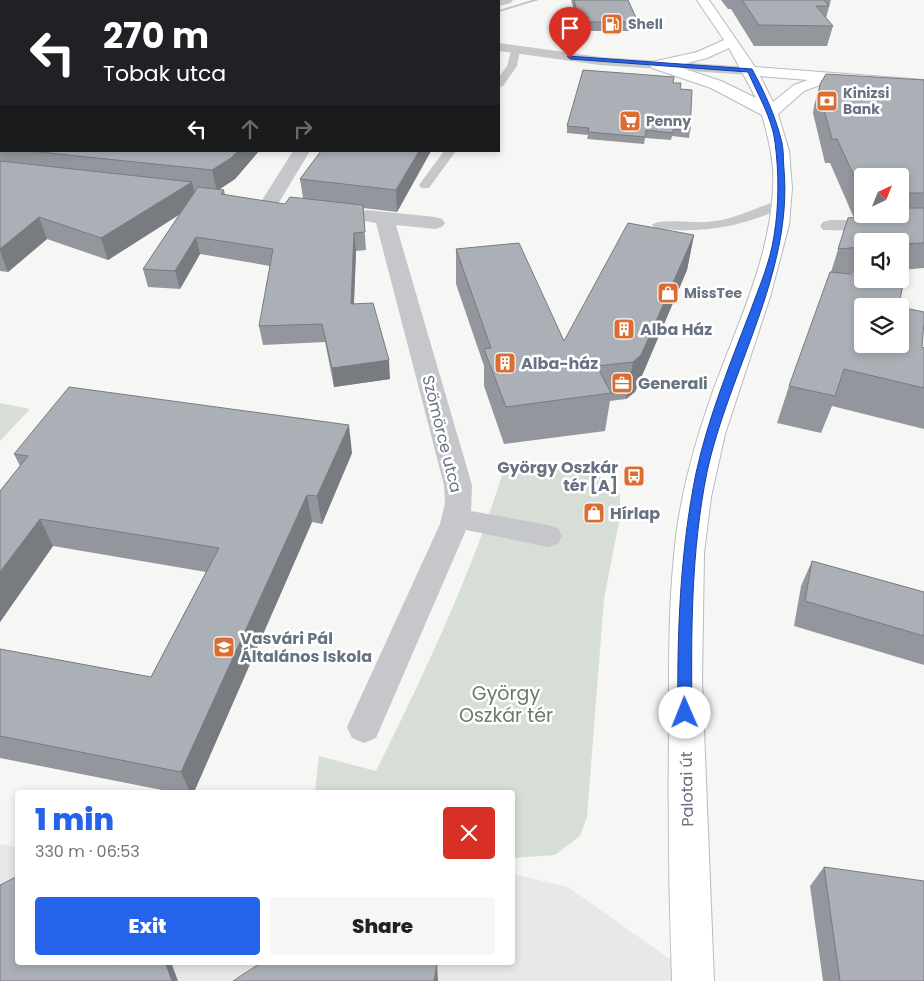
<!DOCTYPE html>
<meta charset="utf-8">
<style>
:root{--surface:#fff;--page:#f6f6f6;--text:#202124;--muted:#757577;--accent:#2563eb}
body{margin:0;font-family:Poppins,sans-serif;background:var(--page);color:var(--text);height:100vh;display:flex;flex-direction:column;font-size:19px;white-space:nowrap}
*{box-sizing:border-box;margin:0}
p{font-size:16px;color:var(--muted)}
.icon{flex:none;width:28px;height:28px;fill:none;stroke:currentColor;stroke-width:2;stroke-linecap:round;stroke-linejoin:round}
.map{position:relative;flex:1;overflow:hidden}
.sheet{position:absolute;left:15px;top:790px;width:500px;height:175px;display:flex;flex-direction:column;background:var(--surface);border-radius:5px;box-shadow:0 2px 8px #0003}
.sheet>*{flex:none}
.banner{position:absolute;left:0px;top:0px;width:500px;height:152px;box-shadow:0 2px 8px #0003;background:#202124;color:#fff;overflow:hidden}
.needle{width:32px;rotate:43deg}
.buttons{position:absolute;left:854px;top:168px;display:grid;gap:10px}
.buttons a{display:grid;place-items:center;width:55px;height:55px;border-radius:5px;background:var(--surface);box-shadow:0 2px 8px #0003;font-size:25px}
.pin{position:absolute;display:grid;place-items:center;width:42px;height:42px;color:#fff;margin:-51px -21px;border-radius:50% 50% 50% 0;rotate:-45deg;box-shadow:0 0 5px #0007}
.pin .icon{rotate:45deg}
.me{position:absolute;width:55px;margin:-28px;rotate:359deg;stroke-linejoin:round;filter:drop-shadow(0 0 4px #0008)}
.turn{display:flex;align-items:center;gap:18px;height:105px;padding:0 20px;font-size:22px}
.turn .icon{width:65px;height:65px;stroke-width:2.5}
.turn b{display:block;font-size:35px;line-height:42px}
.lanes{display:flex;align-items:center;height:48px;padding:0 20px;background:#0003;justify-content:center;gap:25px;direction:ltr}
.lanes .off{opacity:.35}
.round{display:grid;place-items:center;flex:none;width:52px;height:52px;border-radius:5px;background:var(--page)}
.overview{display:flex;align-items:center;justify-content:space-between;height:85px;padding:0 20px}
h1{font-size:30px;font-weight:800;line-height:38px;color:var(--accent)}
.cta{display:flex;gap:10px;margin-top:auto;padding:10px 20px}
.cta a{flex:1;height:58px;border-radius:5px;background:var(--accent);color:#fff;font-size:20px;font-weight:800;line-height:58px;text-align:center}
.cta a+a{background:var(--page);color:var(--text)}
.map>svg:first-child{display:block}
.built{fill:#e7e8e7}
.green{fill:#d7ded5}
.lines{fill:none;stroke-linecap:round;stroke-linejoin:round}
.stream{fill:#bec6cb;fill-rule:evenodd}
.secondary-casing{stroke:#b7babf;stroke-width:2}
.service{fill:#c5c7cb;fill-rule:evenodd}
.minor{fill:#c5c7cb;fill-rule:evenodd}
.secondary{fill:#fff;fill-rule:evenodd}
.wall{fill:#93979d;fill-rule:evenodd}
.shaded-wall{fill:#787b80}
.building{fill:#abb0b7;stroke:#787b80}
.route{fill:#2563eb;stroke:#184099}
.labels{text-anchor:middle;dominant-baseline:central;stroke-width:5;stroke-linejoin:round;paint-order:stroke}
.far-poi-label{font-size:14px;font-weight:bold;fill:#677383;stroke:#fff;text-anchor:start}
.poi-label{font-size:16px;font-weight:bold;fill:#677383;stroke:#fff;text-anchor:start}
.street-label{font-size:16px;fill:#677383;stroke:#fff}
.near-park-label{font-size:19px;fill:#677b66;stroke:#fff}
</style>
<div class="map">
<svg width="924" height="981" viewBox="0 0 924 981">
<rect width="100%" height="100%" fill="#f6f7f4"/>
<polygon class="built" points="0,844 17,847 18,962 512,962 513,874 568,887 701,981 0,981"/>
<g class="green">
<polygon points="0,403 30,409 0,441"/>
<path d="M 531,463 L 599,476 L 620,494 L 620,517 L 604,599 L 587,817 L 580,836 L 555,855 L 513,858 L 512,792 L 315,791 L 319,756 L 376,771 C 423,677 472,573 503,472 Z"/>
</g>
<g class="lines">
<polygon class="stream" points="532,0 539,0 499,12 499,10"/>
<g class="secondary-casing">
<path id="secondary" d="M 697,0 L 709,0 L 755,67 L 924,80 L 924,88 L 831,81 L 804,91 L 778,114 L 789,151 L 792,188 L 789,225 L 770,297 L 725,434 L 711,497 L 704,553 L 702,680 L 714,981 L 672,981 C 669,898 668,816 669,733 C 669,665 668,597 677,529 C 685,474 702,419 722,367 C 744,310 770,252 773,189 C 775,164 769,140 762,115 L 711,88 L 652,68 L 650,65 L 652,62 L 697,52 L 724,40 ZM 729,48 L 756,98 L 721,81 L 676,66 L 707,58 ZM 760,76 L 808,80 L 794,85 L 773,102 Z"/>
</g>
<g class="service">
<polygon points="512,48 520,50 517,66 503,86 499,87 499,77 507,66"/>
<polygon points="444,151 456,151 429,188 421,188 419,185"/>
<path d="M 781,200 L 786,201 L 787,204 L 786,207 C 749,223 715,232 675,230 C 667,229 657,231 652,225 C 658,218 695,223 706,222 C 734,221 755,207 781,200 Z"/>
</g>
<g class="minor">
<polygon points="494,0 513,0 511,3 499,6 499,1"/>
<polygon points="499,43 600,57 750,67 757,71 750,75 600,65 499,51"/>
<polygon points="293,151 310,151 275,209 261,209 259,205"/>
<polygon points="367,210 435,217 442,219 445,223 442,227 435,229 396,225 472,485 471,511 548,525 558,528 562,536 558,544 548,547 466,530 376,738 364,743 352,738 347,727 440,524 445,503 444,485 376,223 360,220 357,216 360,212"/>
<polygon points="830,220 924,220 924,232 823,230 820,226 823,222"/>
</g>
<use href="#secondary" class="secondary"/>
</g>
<g class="wall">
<polygon points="0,0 388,0 387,1 1,1 1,151 259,151 235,179 219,189 224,190 225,195 285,204 303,198 300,179 321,151 431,151 397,212 363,208 366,250 356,251 354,304 390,379 334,387 325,342 263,345 259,326 270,266 200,254 180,289 148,287 143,269 179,215 108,260 47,239 8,272 0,271"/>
<polygon points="457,0 485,0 481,1 461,1"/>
<polygon points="571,0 628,0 638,22 636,31 580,31"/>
<polygon points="721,0 831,0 826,18 833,26 827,46 754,46 731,9 728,9"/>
<path d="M 924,80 L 924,268 L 900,270 L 900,241 L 862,241 L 862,272 L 846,274 L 899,306 L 922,347 L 924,348 L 924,429 L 832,406 L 821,433 L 777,423 L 789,386 L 831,272 L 848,218 L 854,218 L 830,163 L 825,163 L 813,113 L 814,106 L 820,84 ZM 862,176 L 900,176 L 900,214 L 862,214 Z"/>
<polygon points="673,83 680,89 690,130 689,138 672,136 671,140 645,138 644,144 587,139 588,135 567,133 567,126"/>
<polygon points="694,235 687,270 635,392 626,399 610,401 605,431 504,444 484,386 484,366 456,284 456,249 564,341"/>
<polygon points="352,453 322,524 312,522 194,792 172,792 0,758 0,649 151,677 206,572 53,546 0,622 0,491 20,466 14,454"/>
<polygon points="812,561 924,592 924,665 794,626 801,586"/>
<polygon points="824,867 924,981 823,981 810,886"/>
</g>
<g class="shaded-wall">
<polygon points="372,0 388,0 387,1 371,1"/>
<polygon points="417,0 453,0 449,1 413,1"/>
<polygon points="472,0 485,0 481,1 472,1"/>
<polygon points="238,151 259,151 235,179 217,191 212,170"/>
<polygon points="419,151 431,151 397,212 396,190"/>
<polygon points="192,182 197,203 108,260 101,238"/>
<polygon points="39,217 47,239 8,272 0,251 0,249"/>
<polygon points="354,233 356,251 353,322 351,304"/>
<polygon points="694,235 687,270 635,392 626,399 633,362"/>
<polygon points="196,237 200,254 180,289 175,271"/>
<polygon points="389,360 390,379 334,387 332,368"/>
<polygon points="349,425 352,453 322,524 317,496"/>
<polygon points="307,495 312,522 194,792 190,792 181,772"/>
<polygon points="40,519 53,546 0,622 0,572"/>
<polygon points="165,962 171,962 178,981 172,981"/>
<polygon points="437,964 438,981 434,981"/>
</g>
<g class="building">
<polygon points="0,0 372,0 371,1 1,1 1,7 0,7"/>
<polygon points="574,0 628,0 638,22 580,22"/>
<polygon points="742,0 824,0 829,6 816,6 833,26 759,25"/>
<polygon points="1,18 1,148 0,148 0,19"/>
<polygon points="583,70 674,77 673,83 681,83 680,89 692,90 690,130 673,129 673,133 646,130 645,137 588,132 589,128 567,126"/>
<polygon points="826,74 924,80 924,193 900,193 900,176 862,176 862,193 837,139 832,139 819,91 820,84"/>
<polygon points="30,151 238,151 231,158 212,170"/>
<polygon points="321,151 419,151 396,190 300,179"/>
<polygon points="0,161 192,182 101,238 39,217 0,249"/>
<polygon points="198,187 224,190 221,194 285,204 290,197 363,205 365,232 354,233 351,304 373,303 389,360 332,368 322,324 259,326 273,249 196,237 175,271 143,269"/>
<polygon points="900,208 924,208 924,243 900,244 900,241 862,241 862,247 838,249 848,218 874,216 873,214 900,214"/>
<polygon points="628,223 694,235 641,355 633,362 597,366 611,393 506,407 484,349 491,348 456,249 519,243 564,341"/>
<polygon points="830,272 862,275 862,279 904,278 899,306 862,306 862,344 900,344 900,307 924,312 924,322 922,347 924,348 924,388 844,369 835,396 789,386"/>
<polygon points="69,387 349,425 317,496 307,495 181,772 0,736 0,649 151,677 219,548 40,519 0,572 0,491 28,456 14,454"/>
<polygon points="812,561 924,592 924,636 805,601"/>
<polygon points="824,867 924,881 924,981 840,981"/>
<polygon points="18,876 18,962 115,962 116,965 121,962 165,962 172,981 0,981 0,885"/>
<polygon points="262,962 436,962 437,964 434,981 233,981"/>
</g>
<path class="route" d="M 567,56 L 752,69 C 764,91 775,115 781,139 C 784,149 783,159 784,169 C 793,273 729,371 707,472 C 691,551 691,633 692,713 L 690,717 L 685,719 L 680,717 L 678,713 C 677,633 680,552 696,473 C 708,418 730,364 750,312 C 759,287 770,263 774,236 C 779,206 779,173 775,142 C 772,118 758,95 748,72 L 570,59 Z"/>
<defs>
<g id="fuel-square" transform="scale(1.125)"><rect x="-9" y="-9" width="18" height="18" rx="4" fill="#db6d30" stroke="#fff"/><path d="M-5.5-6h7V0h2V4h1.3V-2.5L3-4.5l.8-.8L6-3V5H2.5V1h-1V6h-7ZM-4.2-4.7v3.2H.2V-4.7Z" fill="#fff"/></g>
<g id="bank-square" transform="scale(1.125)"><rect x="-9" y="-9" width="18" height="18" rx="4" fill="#db6d30" stroke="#fff"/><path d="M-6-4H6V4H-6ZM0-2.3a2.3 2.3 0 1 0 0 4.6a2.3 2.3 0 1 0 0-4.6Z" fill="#fff"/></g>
<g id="supermarket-square" transform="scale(1.125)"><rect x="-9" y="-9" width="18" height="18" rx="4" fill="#db6d30" stroke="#fff"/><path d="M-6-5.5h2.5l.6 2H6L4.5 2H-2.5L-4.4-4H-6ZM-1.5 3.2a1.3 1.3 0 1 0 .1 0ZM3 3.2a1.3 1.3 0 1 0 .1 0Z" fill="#fff"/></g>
<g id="shop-square" transform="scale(1.125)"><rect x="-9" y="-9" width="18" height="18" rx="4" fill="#db6d30" stroke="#fff"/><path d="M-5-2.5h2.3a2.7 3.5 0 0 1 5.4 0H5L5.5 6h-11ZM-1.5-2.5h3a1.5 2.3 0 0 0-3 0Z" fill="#fff"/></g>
<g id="building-square" transform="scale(1.125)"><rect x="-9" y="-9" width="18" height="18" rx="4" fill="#db6d30" stroke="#fff"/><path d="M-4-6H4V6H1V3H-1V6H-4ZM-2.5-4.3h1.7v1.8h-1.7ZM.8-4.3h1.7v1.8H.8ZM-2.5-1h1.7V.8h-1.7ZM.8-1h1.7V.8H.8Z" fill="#fff"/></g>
<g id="office-square" transform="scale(1.125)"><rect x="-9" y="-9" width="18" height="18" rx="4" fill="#db6d30" stroke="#fff"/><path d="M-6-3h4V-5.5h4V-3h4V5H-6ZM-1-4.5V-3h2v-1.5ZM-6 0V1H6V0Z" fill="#fff"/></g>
<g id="bus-square" transform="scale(1.125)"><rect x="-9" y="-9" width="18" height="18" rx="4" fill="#db6d30" stroke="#fff"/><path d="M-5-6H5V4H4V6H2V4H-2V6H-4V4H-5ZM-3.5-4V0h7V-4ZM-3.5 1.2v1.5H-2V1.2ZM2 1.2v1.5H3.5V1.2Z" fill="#fff"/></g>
<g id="school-square" transform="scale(1.125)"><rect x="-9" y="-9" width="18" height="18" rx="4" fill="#db6d30" stroke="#fff"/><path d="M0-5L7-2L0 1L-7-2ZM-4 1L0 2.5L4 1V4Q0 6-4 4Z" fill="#fff"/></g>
</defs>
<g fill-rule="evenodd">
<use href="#fuel-square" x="612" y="24"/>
<use href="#bank-square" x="827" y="101"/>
<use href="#supermarket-square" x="630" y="121"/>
<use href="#shop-square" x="668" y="293"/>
<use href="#building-square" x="624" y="329"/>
<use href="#building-square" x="505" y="363"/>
<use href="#office-square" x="622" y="383"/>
<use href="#bus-square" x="634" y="476"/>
<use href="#shop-square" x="594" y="513"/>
<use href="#school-square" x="224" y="647"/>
</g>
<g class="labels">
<g class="far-poi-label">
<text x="628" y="24">Shell</text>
<text x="843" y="93">Kinizsi<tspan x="843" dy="16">Bank</tspan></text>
<text x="646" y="121">Penny</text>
<text x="684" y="293">MissTee</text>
</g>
<g class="poi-label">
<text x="640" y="329">Alba Ház</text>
<text x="521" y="363">Alba-ház</text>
<text x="638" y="383">Generali</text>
<text x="618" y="467" text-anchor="end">György Oszkár<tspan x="618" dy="18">tér [A]</tspan></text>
<text x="610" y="513">Hírlap</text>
<text x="240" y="638">Vasvári Pál<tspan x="240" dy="18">Általános Iskola</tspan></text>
</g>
<g class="street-label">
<text transform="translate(442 434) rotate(76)">Szömörce utca</text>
<text transform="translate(687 789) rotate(-91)">Palotai út</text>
</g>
<g class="near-park-label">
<text x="506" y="693">György<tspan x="506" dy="22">Oszkár tér</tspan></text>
</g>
</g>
</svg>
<div class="buttons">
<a><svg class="needle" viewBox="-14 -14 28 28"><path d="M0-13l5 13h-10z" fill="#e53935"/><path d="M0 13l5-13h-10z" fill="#757577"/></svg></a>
<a><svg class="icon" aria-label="sound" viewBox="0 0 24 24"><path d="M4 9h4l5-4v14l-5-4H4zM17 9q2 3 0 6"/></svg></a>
<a><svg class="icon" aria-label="layers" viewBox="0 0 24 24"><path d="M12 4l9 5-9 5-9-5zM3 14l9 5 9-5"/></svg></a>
</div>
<div class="pin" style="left:570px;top:58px;background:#d93025"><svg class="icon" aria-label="arrive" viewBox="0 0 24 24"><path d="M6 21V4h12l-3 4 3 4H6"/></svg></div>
<svg class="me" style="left:685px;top:713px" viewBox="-20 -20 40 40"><circle r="19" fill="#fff"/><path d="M0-13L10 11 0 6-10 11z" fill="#2563eb"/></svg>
<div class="banner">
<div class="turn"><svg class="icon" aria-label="left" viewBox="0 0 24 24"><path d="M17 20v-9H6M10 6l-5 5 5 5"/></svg><div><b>270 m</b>Tobak utca</div></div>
<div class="lanes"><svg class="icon" aria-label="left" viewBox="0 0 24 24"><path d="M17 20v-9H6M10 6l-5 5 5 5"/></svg><svg class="icon off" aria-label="ahead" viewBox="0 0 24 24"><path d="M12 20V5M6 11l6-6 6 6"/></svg><svg class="icon off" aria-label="right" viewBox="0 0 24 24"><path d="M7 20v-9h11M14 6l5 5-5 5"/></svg></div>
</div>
<section class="sheet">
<div class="overview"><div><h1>1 min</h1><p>330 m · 06:53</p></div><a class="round" style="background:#d93025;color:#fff"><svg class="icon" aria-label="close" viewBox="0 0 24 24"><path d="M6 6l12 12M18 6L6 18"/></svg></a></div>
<div class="cta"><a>Exit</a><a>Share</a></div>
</section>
</div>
